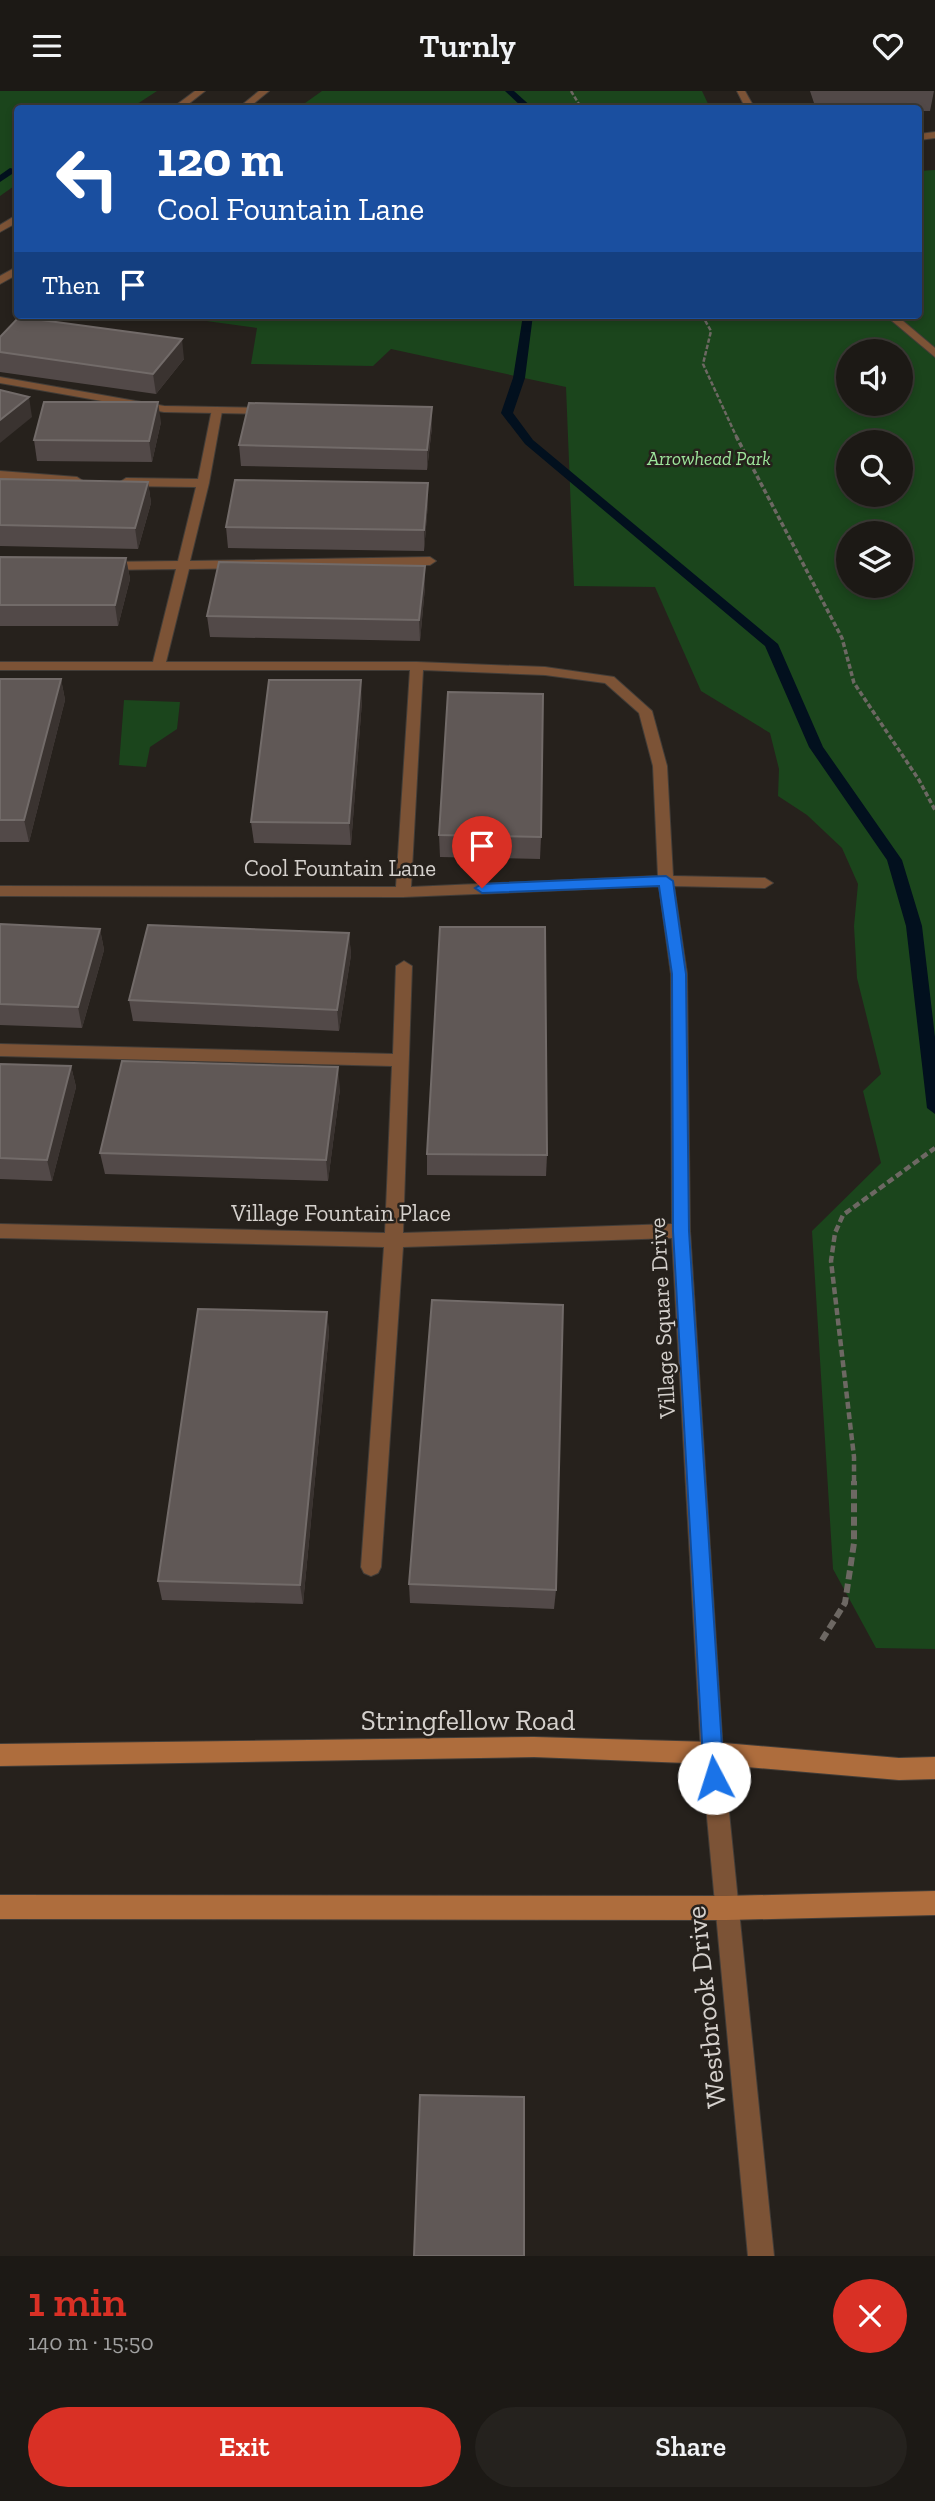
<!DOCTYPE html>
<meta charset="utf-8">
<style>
:root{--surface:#1c1915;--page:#25221e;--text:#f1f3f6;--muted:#a0a0a0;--line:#3a3834;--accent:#d93025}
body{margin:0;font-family:"Zilla Slab",serif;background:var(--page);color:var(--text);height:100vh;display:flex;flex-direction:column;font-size:26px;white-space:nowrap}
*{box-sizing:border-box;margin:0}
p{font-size:23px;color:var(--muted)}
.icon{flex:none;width:38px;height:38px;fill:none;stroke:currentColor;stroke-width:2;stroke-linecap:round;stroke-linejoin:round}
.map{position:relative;height:2165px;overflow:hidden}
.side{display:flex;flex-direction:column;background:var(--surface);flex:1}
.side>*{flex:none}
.banner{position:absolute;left:14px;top:14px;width:908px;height:214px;border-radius:7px;box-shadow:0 4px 10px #0003,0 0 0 2px var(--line);background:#1a4fa0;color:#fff;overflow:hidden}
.fabs{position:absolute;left:836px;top:248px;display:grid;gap:14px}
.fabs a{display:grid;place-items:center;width:77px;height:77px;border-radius:50%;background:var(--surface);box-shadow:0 4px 10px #0003,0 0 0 2px var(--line);font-size:35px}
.pin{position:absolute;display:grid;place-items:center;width:60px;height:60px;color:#fff;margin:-72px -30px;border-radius:50% 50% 50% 0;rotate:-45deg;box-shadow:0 0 7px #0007}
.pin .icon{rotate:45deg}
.me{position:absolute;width:77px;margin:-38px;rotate:355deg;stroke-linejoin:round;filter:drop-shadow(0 0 5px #0008)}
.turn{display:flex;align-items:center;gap:24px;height:147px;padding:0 28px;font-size:32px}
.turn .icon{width:91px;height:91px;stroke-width:2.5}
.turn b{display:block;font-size:49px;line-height:60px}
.then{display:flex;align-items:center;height:66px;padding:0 28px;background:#0003;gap:14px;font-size:26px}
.round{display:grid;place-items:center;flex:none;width:74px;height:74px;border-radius:37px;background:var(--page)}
.summary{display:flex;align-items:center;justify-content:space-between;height:119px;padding:0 28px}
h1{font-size:42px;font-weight:600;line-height:52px;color:var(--accent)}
.button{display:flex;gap:14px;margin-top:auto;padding:14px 28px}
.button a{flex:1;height:80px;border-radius:42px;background:var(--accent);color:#fff;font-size:28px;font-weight:600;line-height:80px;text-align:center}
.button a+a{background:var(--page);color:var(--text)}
header{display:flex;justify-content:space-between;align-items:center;height:91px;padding:0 28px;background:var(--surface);font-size:32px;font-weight:600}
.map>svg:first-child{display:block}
.green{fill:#1b451c;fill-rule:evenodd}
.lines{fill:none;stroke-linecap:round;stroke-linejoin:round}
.stream{fill:#02101e;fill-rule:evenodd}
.service-casing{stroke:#423d38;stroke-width:2}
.minor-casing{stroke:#423d38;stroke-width:2}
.tertiary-casing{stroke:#423d38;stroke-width:2}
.secondary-casing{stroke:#423d38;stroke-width:2}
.path-far3{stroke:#6d6863;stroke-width:2.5;stroke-dasharray:4.5 2;stroke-linecap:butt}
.path-far2{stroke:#6d6863;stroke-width:3.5;stroke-dasharray:5 2.5;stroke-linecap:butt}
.path-far1{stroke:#6d6863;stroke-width:4.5;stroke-dasharray:7 3.5;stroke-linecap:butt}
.path{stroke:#6d6863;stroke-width:6;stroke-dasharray:9 4.5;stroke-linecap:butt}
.service{fill:#7c5336;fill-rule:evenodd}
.minor{fill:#7c5336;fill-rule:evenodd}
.tertiary{fill:#7c5336;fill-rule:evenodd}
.secondary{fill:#ae6d3d;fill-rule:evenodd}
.wall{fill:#524948}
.shaded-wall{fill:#3a3330}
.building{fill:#605856;stroke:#726b69;stroke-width:2}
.route{fill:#1a73e8;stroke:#114b97;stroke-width:2}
.labels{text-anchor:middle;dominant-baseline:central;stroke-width:5;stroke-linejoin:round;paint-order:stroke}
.far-park-label{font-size:19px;font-style:italic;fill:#9de59b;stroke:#26211c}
.street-label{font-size:23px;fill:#d5d1cd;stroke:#26211c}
.near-street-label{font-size:28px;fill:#d5d1cd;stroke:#26211c}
</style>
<header><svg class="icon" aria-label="menu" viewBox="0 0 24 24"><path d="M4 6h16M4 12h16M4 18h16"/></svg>Turnly<svg class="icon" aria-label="heart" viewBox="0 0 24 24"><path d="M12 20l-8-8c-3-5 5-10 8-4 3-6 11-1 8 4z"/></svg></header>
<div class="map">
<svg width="935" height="2165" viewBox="0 0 935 2165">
<rect width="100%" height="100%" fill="#26211c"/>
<g class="green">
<polygon points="0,0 157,0 131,17 18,18 17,93 0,105"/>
<polygon points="322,0 702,0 710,17 298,17"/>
<path d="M 935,79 L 935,1558 L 876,1557 L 833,1478 L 812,1140 L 881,1072 L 863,1000 L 881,983 L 857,887 L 854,835 L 858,793 L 842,757 L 807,724 L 778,705 L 779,678 L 770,642 L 701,600 L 655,496 L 574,495 L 566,296 L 391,258 L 373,275 L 251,273 L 257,237 L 162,224 L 919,224 L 919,80 ZM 849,261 L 901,261 L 901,313 L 849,313 ZM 849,352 L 901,352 L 901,404 L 849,404 ZM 849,443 L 901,443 L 901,495 L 849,495 Z"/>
<polygon points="124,609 180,611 177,638 150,656 146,676 119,674"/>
</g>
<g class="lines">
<g class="stream">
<polygon points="505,0 514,0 534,18 524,18"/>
<polygon points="10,77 18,79 0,91 0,84"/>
<polygon points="523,224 533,224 525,287 513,322 533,349 778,553 823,656 902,769 922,835 935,946 935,1023 927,1017 906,835 887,769 809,656 765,555 525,353 501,322 513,287"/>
</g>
<g class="service-casing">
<polygon id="service" points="0,286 164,315 269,317 275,320 269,323 164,321 0,292"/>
</g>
<g class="minor-casing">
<g id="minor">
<polygon points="737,0 745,0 755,18 746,18"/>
<polygon points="935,41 935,47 919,49 919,43"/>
<polygon points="885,224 896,224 935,257 935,266"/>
<path d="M 212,318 L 222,320 L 209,392 L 190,470 L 430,466 L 436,470 L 430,474 L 189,478 L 166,571 L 417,571 L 545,576 L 614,586 L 652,620 L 667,675 L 673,785 L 765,787 L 773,792 L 765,797 L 674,795 L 687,883 L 690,1140 L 723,1662 L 774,2165 L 748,2165 L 701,1662 L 672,1147 L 403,1156 L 381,1476 L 378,1482 L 371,1485 L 364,1482 L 361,1476 L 384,1156 L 0,1147 L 0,1133 L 385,1142 L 392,975 L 0,965 L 0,953 L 393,963 L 396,875 L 404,870 L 412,875 L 403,1142 L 672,1133 L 671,883 L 659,795 L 403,806 L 0,805 L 0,795 L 396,796 L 410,579 L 0,579 L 0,571 L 153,571 L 176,478 L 104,479 L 98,475 L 104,471 L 178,470 L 196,396 L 126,395 L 120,391 L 126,387 L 198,388 ZM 423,579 L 545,584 L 605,592 L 639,622 L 653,675 L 658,785 L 411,796 Z"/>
<polygon points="0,380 77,386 83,390 77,394 0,388"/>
</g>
</g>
<g class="tertiary-casing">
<g id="tertiary">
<polygon points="195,0 205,0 182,18 171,18"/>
<polygon points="259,0 269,0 247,18 237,18"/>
<polygon points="18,123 18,131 0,141 0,134"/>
<polygon points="18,175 18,183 0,193 0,185"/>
</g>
</g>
<g class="secondary-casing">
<g id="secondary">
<polygon points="534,1646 712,1651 899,1667 935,1666 935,1688 899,1689 712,1673 534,1666 0,1675 0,1653"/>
<polygon points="935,1800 935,1824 726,1829 0,1828 0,1804 726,1805"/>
</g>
</g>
<g class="path-far3">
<polyline points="571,0 582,18"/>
<polyline points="702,224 711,240 703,273 737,347"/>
</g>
<polyline class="path-far2" points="736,345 842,547 854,592 919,689 935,719"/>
<polyline class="path-far1" points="854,1391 854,1366 831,1170 835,1142 843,1124 935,1057"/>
<polyline class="path" points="822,1549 845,1512 854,1452 854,1390"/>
<use href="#service" class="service"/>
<use href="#minor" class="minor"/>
<use href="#tertiary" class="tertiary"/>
<use href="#secondary" class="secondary"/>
</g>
<g class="wall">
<polygon points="810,0 934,0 930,20 919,20 919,18 816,18"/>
<polygon points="0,246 184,268 156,303 0,281"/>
<polygon points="161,331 152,371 37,370 34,349"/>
<polygon points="432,336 427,379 241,375 239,354"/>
<polygon points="0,388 148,391 151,412 138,458 0,455"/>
<polygon points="428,412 424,460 228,457 226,436"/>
<polygon points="0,466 126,467 130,488 118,535 0,535"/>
<polygon points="425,475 425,496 420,550 210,546 207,525"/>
<polygon points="0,588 61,588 65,609 29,751 0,751"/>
<polygon points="362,610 351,754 254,752 251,731"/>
<polygon points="439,744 541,746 540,768 440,766"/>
<polygon points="0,833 100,838 104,859 82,937 0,934"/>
<polygon points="349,842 351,864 339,940 133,930 129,909"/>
<polygon points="0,973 71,975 76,996 52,1090 0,1088"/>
<polygon points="340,998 328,1090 105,1083 100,1062"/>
<polygon points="427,1063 547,1064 546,1085 427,1084"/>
<polygon points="327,1221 329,1242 303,1513 162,1509 158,1490"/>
<polygon points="409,1493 556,1499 554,1518 410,1512"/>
</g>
<g class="shaded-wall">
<polygon points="182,248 184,268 156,303 153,283"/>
<polygon points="29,306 32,326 0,352 0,329"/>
<polygon points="158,311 161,331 152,371 149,350"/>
<polygon points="432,316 432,336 427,379 427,359"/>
<polygon points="148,391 151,412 138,458 135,437"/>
<polygon points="428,392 428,412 424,460 424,439"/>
<polygon points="126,467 130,488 118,535 115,514"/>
<polygon points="425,475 425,496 420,550 419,529"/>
<polygon points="61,588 65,609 29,751 24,729"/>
<polygon points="361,589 362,610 351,754 349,732"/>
<polygon points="100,838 104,859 82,937 78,916"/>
<polygon points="349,842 351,864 339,940 337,919"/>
<polygon points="71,975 76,996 52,1090 47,1069"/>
<polygon points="338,976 340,998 328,1090 326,1069"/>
<polygon points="327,1221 329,1242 303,1513 300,1494"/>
</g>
<g class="building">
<polygon points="19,226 182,248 153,283 0,261 0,246"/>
<polygon points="0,299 29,306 0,329"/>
<polygon points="44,311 158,311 149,350 34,349"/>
<polygon points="249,312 432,316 427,359 239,354"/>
<polygon points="0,388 148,391 135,437 0,434"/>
<polygon points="235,389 428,392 424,439 226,436"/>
<polygon points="0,466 126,467 115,514 0,514"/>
<polygon points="219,471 425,475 419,529 207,525"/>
<polygon points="0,588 61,588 24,729 0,729"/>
<polygon points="269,589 361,589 349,732 251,731"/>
<polygon points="448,601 543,603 541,746 439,744"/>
<polygon points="0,833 100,838 78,916 0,913"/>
<polygon points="148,834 349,842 337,919 129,909"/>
<polygon points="440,836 545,836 547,1064 427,1063"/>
<polygon points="122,970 338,976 326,1069 100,1062"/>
<polygon points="0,973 71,975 47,1069 0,1067"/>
<polygon points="432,1209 563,1214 556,1499 409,1493"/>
<polygon points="198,1218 327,1221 300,1494 158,1490"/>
<polygon points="420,2004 524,2006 524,2165 414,2165"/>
</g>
<polygon class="route" points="666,785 673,790 686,883 689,1140 724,1687 722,1694 714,1697 707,1694 704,1687 673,1140 672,883 659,795 482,802 475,797 482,793"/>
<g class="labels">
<g class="far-park-label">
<text x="709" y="367">Arrowhead Park</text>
</g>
<g class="street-label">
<text x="340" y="777">Cool Fountain Lane</text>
<text x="341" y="1122">Village Fountain Place</text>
<text transform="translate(662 1227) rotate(-93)">Village Square Drive</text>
</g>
<g class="near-street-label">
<text x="468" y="1629">Stringfellow Road</text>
<text transform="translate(706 1916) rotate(-96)">Westbrook Drive</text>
</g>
</g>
</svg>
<div class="fabs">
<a><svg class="icon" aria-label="sound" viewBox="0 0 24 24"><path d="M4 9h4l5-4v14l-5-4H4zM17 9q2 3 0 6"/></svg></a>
<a><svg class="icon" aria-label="search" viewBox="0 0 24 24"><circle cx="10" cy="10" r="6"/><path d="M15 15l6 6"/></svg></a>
<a><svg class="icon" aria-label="layers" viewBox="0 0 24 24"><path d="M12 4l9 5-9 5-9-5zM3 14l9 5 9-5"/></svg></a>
</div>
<div class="pin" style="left:482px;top:797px;background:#d93025"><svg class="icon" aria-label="arrive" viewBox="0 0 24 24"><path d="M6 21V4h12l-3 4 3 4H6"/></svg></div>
<svg class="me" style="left:714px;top:1687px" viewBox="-20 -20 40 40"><circle r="19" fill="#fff"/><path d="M0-13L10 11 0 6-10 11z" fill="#1a73e8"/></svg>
<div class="banner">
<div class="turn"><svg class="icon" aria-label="left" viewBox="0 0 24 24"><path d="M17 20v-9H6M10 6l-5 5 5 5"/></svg><div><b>120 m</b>Cool Fountain Lane</div></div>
<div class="then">Then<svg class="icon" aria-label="arrive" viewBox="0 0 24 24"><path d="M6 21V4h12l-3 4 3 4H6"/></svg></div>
</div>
</div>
<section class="side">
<div class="summary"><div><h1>1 min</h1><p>140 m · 15:50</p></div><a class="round" style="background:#d93025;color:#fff"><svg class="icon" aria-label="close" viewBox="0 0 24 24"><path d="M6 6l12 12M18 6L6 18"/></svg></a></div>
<div class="button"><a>Exit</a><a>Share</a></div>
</section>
